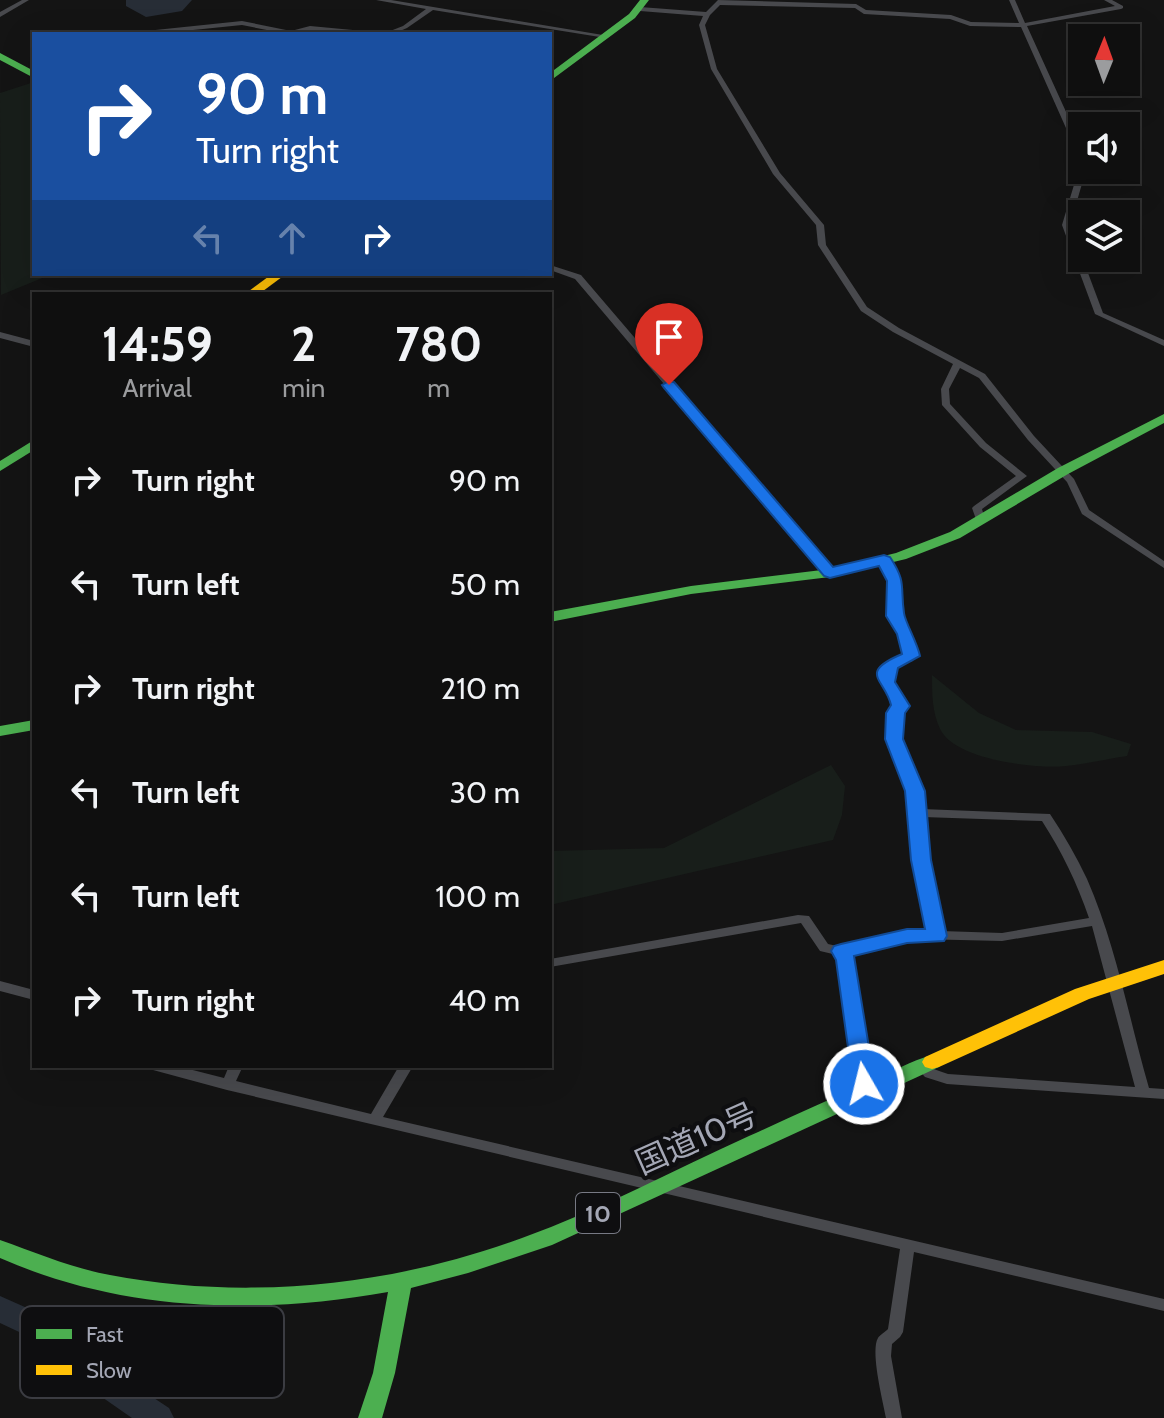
<!DOCTYPE html>
<meta charset="utf-8">
<style>
:root{--surface:#0f0f0f;--page:#1d1d1d;--text:#f1f3f6;--muted:#9b9c9e;--line:#2f2f2f}
body{margin:0;font-family:Cabin,"Noto Sans JP",sans-serif;background:var(--page);color:var(--text);height:100vh;display:flex;flex-direction:column;font-size:30px;white-space:nowrap}
*{box-sizing:border-box;margin:0}
p{font-size:26px;color:var(--muted)}
.icon{flex:none;width:44px;height:44px;fill:none;stroke:currentColor;stroke-width:2;stroke-linecap:round;stroke-linejoin:round}
.map{position:relative;flex:1;overflow:hidden}
.drawer{position:absolute;left:32px;top:292px;width:520px;height:776px;display:flex;flex-direction:column;background:var(--surface);border-radius:0px;box-shadow:0 8px 32px #0002,0 0 0 2px var(--line)}
.drawer>*{flex:none}
.top-card{position:absolute;left:32px;top:32px;width:520px;height:244px;border-radius:0px;box-shadow:0 8px 32px #0002,0 0 0 2px var(--line);background:#1a4fa0;color:#fff;overflow:hidden}
.needle{width:52px;rotate:1deg}
.controls{position:absolute;left:1068px;top:24px;display:grid;gap:16px}
.controls a{display:grid;place-items:center;width:72px;height:72px;border-radius:0px;background:var(--surface);box-shadow:0 8px 32px #0002,0 0 0 2px var(--line);font-size:40px}
.pin{position:absolute;display:grid;place-items:center;width:68px;height:68px;color:#fff;margin:-82px -34px;border-radius:50% 50% 50% 0;rotate:-45deg;box-shadow:0 0 8px #0007}
.pin .icon{rotate:45deg}
.me{position:absolute;width:88px;margin:-44px;rotate:352deg;stroke-linejoin:round;filter:drop-shadow(0 0 6px #0008)}
.turn{display:flex;align-items:center;gap:28px;height:168px;padding:0 32px;font-size:36px}
.turn .icon{width:104px;height:104px;stroke-width:2.5}
.turn b{display:block;font-size:56px;line-height:68px}
.lanes{display:flex;align-items:center;height:76px;padding:0 32px;background:#0003;justify-content:center;gap:40px;direction:ltr}
.lanes .off{opacity:.35}
.eta{display:flex;justify-content:space-evenly;align-items:center;height:136px;text-align:center}
.eta b{font-size:48px;font-weight:700;line-height:56px}
ul{padding:0;list-style:none}
li{display:flex;align-items:center;gap:24px;height:104px;padding:0 32px}
li div{flex:1}
li b{display:block;font-size:30px}
li em{font-style:normal}
.map>svg:first-child{display:block}
.green{fill:#181e1a}
.water{fill:#272d36}
.lines{fill:none;stroke-linecap:round;stroke-linejoin:round}
.river{fill:#272d36;fill-rule:evenodd}
.street{fill:#48494d;fill-rule:evenodd}
.fast{fill:#4caf50;fill-rule:evenodd}
.slow{fill:#ffc107;fill-rule:evenodd}
.route{fill:#1a73e8;stroke:#114b97;stroke-width:2}
.labels{text-anchor:middle;dominant-baseline:central;stroke-width:8;stroke-linejoin:round;paint-order:stroke}
.shield{fill:#0e0e10;stroke:#777984;stroke-width:2}
.shield-label{font-size:24px;font-weight:bold;fill:#a4a7b5}
.near-street-label{font-size:32px;fill:#a4a7b5;stroke:#0e0e10}
.key{fill:#0e0e10;stroke:#3b3c42;stroke-width:2}
.key-label{font-size:22px;fill:#a4a7b5}
</style>
<div class="map">
<svg width="1164" height="1418" viewBox="0 0 1164 1418">
<rect width="100%" height="100%" fill="#141414"/>
<g class="green">
<polygon points="34,82 34,274 52,274 1,295 0,93"/>
<path d="M 932,675 L 979,713 L 1016,730 L 1092,732 L 1131,744 L 1127,756 C 1107,759 1086,764 1066,766 C 1035,769 955,760 940,729 C 932,712 932,694 932,675 Z"/>
<polygon points="831,765 845,786 842,815 833,840 550,905 550,851 664,848"/>
</g>
<polygon class="water" points="126,0 192,0 182,11 146,17 126,6"/>
<g class="lines">
<polygon class="river" points="0,1296 54,1320 98,1361 169,1408 174,1418 132,1418 76,1379 32,1338 0,1323"/>
<g class="street">
<polygon points="22,0 29,0 0,17 0,12"/>
<polygon points="376,0 391,0 609,36 606,38 433,10 407,28 393,34 360,34 310,30 287,34 242,25 154,34 133,34 136,32 242,21 291,31 310,26 385,33 403,26 426,9"/>
<polygon points="718,0 856,4 866,10 951,15 971,22 1019,23 1009,0 1015,0 1025,23 1115,6 1104,0 1112,0 1123,6 1123,8 1121,9 1027,26 1082,147 1082,157 1078,155 1021,27 970,26 950,19 864,14 855,8 720,5 710,15 705,25 717,69 780,173 824,225 826,245 867,307 899,328 985,374 1034,436 1074,479 1089,510 1164,561 1164,568 1082,514 1067,482 1028,440 979,378 960,368 949,389 950,404 986,443 1027,476 982,509 985,520 983,522 977,522 972,508 974,506 1016,476 980,447 942,405 941,389 953,364 893,332 861,311 818,245 816,225 773,174 711,69 699,25 703,16 640,11 637,9 640,7 706,12"/>
<polygon points="1079,168 1086,170 1070,225 1103,313 1164,340 1164,346 1095,314 1062,225"/>
<polygon points="550,265 581,275 834,571 835,573 834,575 826,575 575,279 550,270"/>
<polygon points="0,332 34,341 34,347 0,338"/>
<path d="M 884,557 C 905,570 895,595 900,615 C 904,632 921,642 913,661 L 896,666 C 887,685 901,689 906,706 C 886,732 913,764 920,790 C 922,796 922,803 922,809 L 1050,814 C 1064,835 1076,856 1087,879 C 1116,945 1129,1019 1149,1088 L 1164,1089 L 1164,1099 L 947,1084 L 925,1077 L 915,1066 L 917,1062 C 926,1060 927,1064 934,1069 C 938,1071 943,1072 948,1074 L 1135,1087 L 1092,926 L 1002,941 L 918,939 L 849,954 L 852,960 L 871,1082 L 877,1090 L 875,1094 C 866,1096 861,1091 857,1084 L 840,960 L 837,955 L 820,951 L 801,923 L 550,967 L 550,959 L 798,915 L 809,916 L 828,944 L 841,947 L 918,931 L 929,931 L 915,860 L 909,791 L 888,739 L 889,713 L 895,706 C 888,685 875,685 888,662 L 904,657 C 907,640 893,631 890,616 C 887,605 890,594 889,584 C 888,575 883,567 879,560 ZM 923,817 L 1042,821 C 1062,852 1077,883 1089,918 L 1002,933 L 941,931 L 927,860 Z"/>
<polygon points="0,981 34,990 34,1000 0,991"/>
<path d="M 151,1066 L 177,1066 L 224,1078 L 229,1066 L 243,1066 L 236,1081 L 371,1114 L 399,1066 L 413,1066 L 383,1117 L 1164,1299 L 1164,1311 L 914,1252 L 903,1332 L 900,1337 L 892,1344 L 891,1356 L 902,1418 L 886,1418 C 883,1402 870,1351 878,1338 C 879,1336 886,1331 888,1329 L 900,1249 L 227,1090 L 153,1070 Z"/>
</g>
<g class="fast">
<polygon points="640,0 649,0 635,18 550,81 550,73 629,14"/>
<polygon points="0,53 34,71 34,78 0,60"/>
<polygon points="1164,414 1164,423 1068,474 960,538 906,559 830,577 691,594 550,622 550,612 691,586 830,569 896,553 950,532 1058,468"/>
<polygon points="34,440 34,450 0,471 0,461"/>
<polygon points="34,720 34,730 0,736 0,726"/>
<path d="M 932,1055 L 939,1057 L 942,1062 L 939,1067 L 552,1245 L 468,1273 L 411,1288 L 395,1373 L 382,1418 L 358,1418 L 373,1373 L 388,1292 C 259,1315 122,1312 0,1258 L 0,1240 C 37,1253 71,1268 110,1275 C 246,1301 392,1286 522,1238 C 600,1210 674,1170 749,1136 C 789,1118 830,1099 871,1081 C 891,1072 911,1061 932,1055 Z"/>
</g>
<g class="slow">
<polygon points="272,274 286,274 259,294 245,294"/>
<polygon points="1164,960 1164,974 1089,999 939,1067 932,1069 925,1067 922,1062 925,1057 1075,989"/>
</g>
</g>
<path class="route" d="M 669,381 L 674,382 L 833,567 L 884,555 L 890,557 C 907,583 900,586 904,613 C 905,622 917,642 920,656 L 898,668 L 895,682 L 910,706 L 905,713 L 903,739 L 925,791 L 931,860 L 947,936 L 944,941 L 907,943 L 854,956 L 875,1084 L 872,1090 L 864,1092 L 856,1090 L 853,1084 L 836,960 L 831,951 L 834,946 L 841,944 L 907,929 L 925,929 L 911,860 L 905,791 L 885,739 L 886,713 L 891,705 C 885,679 857,673 902,654 L 897,634 L 886,616 L 887,581 L 879,566 L 830,578 L 824,576 L 664,388 L 662,385 Z"/>
<g class="labels">
<rect class="shield" x="576" y="1193" width="44" height="40" rx="6"/>
<g class="shield-label">
<text x="598" y="1213">10</text>
</g>
<g class="near-street-label">
<text transform="translate(696 1138) rotate(-24)">国道10号</text>
</g>
</g>
<rect x="20" y="1306" width="264" height="92" rx="12" class="key"/>
<rect x="36" y="1329" width="36" height="10" fill="#4caf50"/>
<rect x="36" y="1365" width="36" height="10" fill="#ffc107"/>
<g class="key-label">
<text x="86" y="1342">Fast</text>
<text x="86" y="1378">Slow</text>
</g>
</svg>
<div class="controls">
<a><svg class="needle" viewBox="-14 -14 28 28"><path d="M0-13l5 13h-10z" fill="#e53935"/><path d="M0 13l5-13h-10z" fill="#9b9c9e"/></svg></a>
<a><svg class="icon" aria-label="sound" viewBox="0 0 24 24"><path d="M4 9h4l5-4v14l-5-4H4zM17 9q2 3 0 6"/></svg></a>
<a><svg class="icon" aria-label="layers" viewBox="0 0 24 24"><path d="M12 4l9 5-9 5-9-5zM3 14l9 5 9-5"/></svg></a>
</div>
<div class="pin" style="left:669px;top:385px;background:#d93025"><svg class="icon" aria-label="arrive" viewBox="0 0 24 24"><path d="M6 21V4h12l-3 4 3 4H6"/></svg></div>
<svg class="me" style="left:864px;top:1084px" viewBox="-20 -20 40 40"><circle r="17" fill="#1a73e8" stroke="#fff" stroke-width="3"/><path d="M0-11L8 9 0 5-8 9z" fill="#fff"/></svg>
<div class="top-card">
<div class="turn"><svg class="icon" aria-label="right" viewBox="0 0 24 24"><path d="M7 20v-9h11M14 6l5 5-5 5"/></svg><div><b>90 m</b>Turn right</div></div>
<div class="lanes"><svg class="icon off" aria-label="left" viewBox="0 0 24 24"><path d="M17 20v-9H6M10 6l-5 5 5 5"/></svg><svg class="icon off" aria-label="ahead" viewBox="0 0 24 24"><path d="M12 20V5M6 11l6-6 6 6"/></svg><svg class="icon" aria-label="right" viewBox="0 0 24 24"><path d="M7 20v-9h11M14 6l5 5-5 5"/></svg></div>
</div>
<section class="drawer">
<div class="eta">
<div><b>14:59</b><p>Arrival</p></div>
<div><b>2</b><p>min</p></div>
<div><b>780</b><p>m</p></div>
</div>
<ul>
<li><svg class="icon" aria-label="right" viewBox="0 0 24 24"><path d="M7 20v-9h11M14 6l5 5-5 5"/></svg><div><b>Turn right</b></div><em>90 m</em></li>
<li><svg class="icon" aria-label="left" viewBox="0 0 24 24"><path d="M17 20v-9H6M10 6l-5 5 5 5"/></svg><div><b>Turn left</b></div><em>50 m</em></li>
<li><svg class="icon" aria-label="right" viewBox="0 0 24 24"><path d="M7 20v-9h11M14 6l5 5-5 5"/></svg><div><b>Turn right</b></div><em>210 m</em></li>
<li><svg class="icon" aria-label="left" viewBox="0 0 24 24"><path d="M17 20v-9H6M10 6l-5 5 5 5"/></svg><div><b>Turn left</b></div><em>30 m</em></li>
<li><svg class="icon" aria-label="left" viewBox="0 0 24 24"><path d="M17 20v-9H6M10 6l-5 5 5 5"/></svg><div><b>Turn left</b></div><em>100 m</em></li>
<li><svg class="icon" aria-label="right" viewBox="0 0 24 24"><path d="M7 20v-9h11M14 6l5 5-5 5"/></svg><div><b>Turn right</b></div><em>40 m</em></li>
</ul>
</section>
</div>
